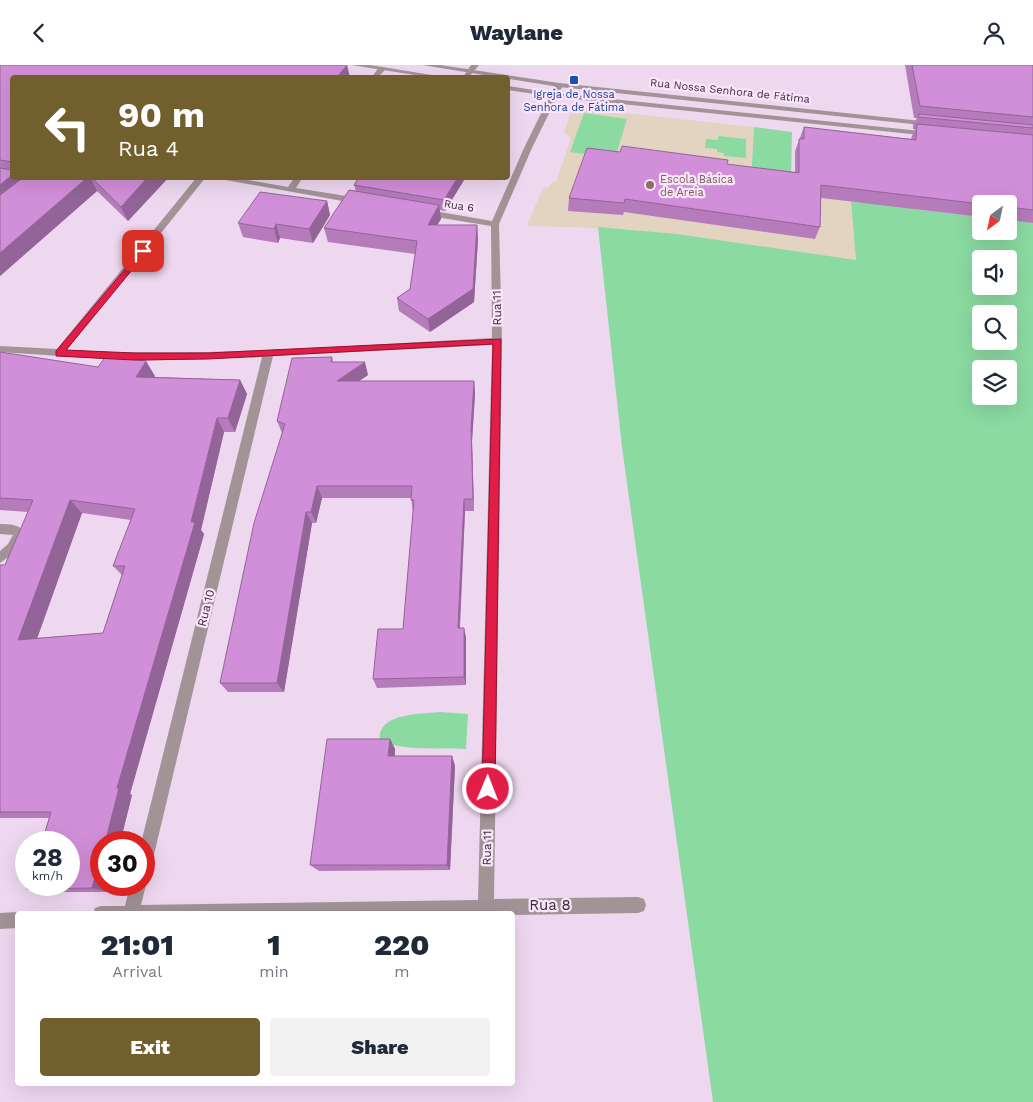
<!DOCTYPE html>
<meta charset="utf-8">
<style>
:root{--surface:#fff;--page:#f2f2f3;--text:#1f2937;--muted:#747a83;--accent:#715f2d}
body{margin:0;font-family:"Work Sans",sans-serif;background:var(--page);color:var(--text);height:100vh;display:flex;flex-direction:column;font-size:19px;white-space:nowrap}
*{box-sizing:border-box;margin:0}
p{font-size:16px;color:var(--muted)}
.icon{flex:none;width:28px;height:28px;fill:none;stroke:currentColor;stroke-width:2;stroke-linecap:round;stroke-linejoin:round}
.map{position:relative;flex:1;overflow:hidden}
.details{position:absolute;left:15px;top:846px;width:500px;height:175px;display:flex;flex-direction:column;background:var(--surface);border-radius:5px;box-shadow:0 5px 20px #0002}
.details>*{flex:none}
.hud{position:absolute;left:10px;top:10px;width:500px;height:105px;border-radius:5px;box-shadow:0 5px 20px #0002;background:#715f2d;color:#fff;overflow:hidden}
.needle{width:32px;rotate:213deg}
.fabs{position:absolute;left:972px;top:130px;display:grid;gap:10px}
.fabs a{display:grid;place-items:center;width:45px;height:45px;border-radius:5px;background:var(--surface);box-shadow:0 5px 20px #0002;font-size:25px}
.speed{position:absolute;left:15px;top:766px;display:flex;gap:10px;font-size:25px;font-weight:700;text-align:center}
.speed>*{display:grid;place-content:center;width:65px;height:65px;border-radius:50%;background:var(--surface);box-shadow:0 5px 20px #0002;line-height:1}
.speed small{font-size:12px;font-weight:400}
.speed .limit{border:8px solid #d22;background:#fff;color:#111}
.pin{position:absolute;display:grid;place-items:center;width:42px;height:42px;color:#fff;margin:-21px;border-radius:10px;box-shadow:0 2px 8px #0006}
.me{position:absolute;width:55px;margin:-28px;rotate:1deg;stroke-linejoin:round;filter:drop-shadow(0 0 4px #0008)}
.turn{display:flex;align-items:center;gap:18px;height:105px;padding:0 25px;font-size:22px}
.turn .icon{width:65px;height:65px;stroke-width:2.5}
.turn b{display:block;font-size:35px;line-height:42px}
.eta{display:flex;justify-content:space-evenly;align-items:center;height:85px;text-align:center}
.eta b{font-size:30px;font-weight:800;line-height:35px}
.action{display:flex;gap:10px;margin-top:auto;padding:10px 25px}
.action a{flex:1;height:58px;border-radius:5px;background:var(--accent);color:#fff;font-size:20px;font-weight:800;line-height:58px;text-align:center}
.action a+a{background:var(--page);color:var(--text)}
header{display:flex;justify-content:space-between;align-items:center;height:65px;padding:0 25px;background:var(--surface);font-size:22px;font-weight:800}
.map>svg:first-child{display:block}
.education{fill:#e3d4c1}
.green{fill:#8bdaa2;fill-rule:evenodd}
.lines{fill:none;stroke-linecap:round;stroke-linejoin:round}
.minor{fill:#a29396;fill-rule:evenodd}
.tertiary{fill:#a29396;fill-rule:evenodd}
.wall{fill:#b57bbb;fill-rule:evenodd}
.shaded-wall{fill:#936498}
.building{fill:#d28fd9;stroke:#936498;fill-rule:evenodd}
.route{fill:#e11d48;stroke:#92132f}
.transit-dot{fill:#1a4fb4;stroke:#fbe5fd;stroke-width:2}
.education-dot{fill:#8d6e63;stroke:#fbe5fd;stroke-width:2}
.labels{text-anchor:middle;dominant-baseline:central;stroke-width:4.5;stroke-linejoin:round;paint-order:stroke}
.far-street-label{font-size:11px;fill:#372f38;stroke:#fbe5fd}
.far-transit-label{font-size:11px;fill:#164399;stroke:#fbe5fd}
.far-education-label{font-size:11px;fill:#785e54;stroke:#fbe5fd;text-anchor:start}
.street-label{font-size:12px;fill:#372f38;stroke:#fbe5fd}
.near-street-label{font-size:15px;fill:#372f38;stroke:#fbe5fd}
</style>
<header><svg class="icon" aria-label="back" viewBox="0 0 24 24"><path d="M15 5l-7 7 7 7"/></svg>Waylane<svg class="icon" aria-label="person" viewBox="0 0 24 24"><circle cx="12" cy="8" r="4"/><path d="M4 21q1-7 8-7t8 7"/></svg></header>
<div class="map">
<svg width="1033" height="1037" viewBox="0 0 1033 1037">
<rect width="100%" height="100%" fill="#eed8f0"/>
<polygon class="education" points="579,43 754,62 750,124 851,137 856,195 627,164 529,161 527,160 543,123 549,122 552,117 556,117 571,73 564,68 571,47"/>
<g class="green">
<polygon points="584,48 627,54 615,93 570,87"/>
<polygon points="754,62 792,67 791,114 751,115"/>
<polygon points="718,71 746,74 746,93 724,91 724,88 717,87 717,84 705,83 706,74 718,75"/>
<path d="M 865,113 L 911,118 L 913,144 L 981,152 L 981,166 L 1009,166 L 1009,155 L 1033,158 L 1033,1037 L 713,1037 L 622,382 L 598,162 L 677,169 L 856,195 L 851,137 L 867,138 ZM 981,194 L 1009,194 L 1009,221 L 981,221 ZM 981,249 L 1009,249 L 1009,276 L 981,276 ZM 981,304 L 1009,304 L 1009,331 L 981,331 Z"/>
<path d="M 440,647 L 468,649 L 466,684 C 444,683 398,686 380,675 C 377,648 421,649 440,647 Z"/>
</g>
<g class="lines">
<g class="minor">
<polygon points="471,0 479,0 469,12 463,12"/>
<polygon points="379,2 386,4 378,12 372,12"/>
<path d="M 556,18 L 563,20 L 532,83 L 499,159 L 502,276 L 494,834 L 638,832 L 644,834 L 646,840 L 644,846 L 638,848 L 512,850 L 93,849 L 95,843 L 101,841 L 125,841 L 130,820 L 144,820 L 144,815 L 146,820 L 141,840 L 478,835 L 492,280 L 273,291 L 152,798 L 149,803 L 144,806 L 144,778 L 141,778 L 262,292 L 134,296 L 0,287 L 0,281 L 57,284 L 197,112 L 206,112 L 67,285 C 209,293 351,280 492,273 L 491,161 L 423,150 L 419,147 L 423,144 L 492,156 L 524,83 Z"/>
<polygon points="209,112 231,112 288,122 295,112 303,112 296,123 359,133 363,136 359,139"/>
<path d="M 0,459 C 9,459 20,459 25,468 L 17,486 L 0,498 L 0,486 L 8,479 L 13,470 L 0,469 Z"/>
<polygon points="18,847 22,849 18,849 18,863 0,864 0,848"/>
</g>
<g class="tertiary">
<polygon points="351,0 370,0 444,12 428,12"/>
<polygon points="422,0 440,0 559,18 931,57 935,59 931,61 559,22"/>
<polygon points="508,21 554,28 930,67 934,69 930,71 554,32 508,25"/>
</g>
</g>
<g class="wall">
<polygon points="0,0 12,12 12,112 22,114 24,112 169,112 128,156 97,126 0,211"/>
<polygon points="905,0 1033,0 1033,158 1009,155 1009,139 981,139 981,152 821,133 820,162 815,174 624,147 623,150 568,146 569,133 620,87 795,107 795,86 804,62 911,74 912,71 915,64 913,64 913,60 917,53 914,53"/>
<polygon points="359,112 464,112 464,115 445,146 440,145 441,154 437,160 477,160 478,174 474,237 430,267 399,246 397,233 410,224 415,189 328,177 324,163 356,126 354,120"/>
<polygon points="327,136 330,150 313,178 280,173 278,178 243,172 238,158"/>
<path d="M 0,287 L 155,311 L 154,312 L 240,315 L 247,329 L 235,367 L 224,367 L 201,465 L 204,469 L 130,729 L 132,730 L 120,778 L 101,778 L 108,827 L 44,827 L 27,824 L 49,753 L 0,753 L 0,500 L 5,500 L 28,447 L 0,445 ZM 82,448 L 131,455 L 113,501 L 122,510 L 103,568 L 37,573 Z"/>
<polygon points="332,292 333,297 368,310 359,316 474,316 475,329 472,376 474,446 465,446 460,563 466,572 466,620 377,623 373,614 403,564 413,447 411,433 322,433 316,458 312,458 284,627 228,627 220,618 282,368 277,356"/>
<polygon points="390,674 395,684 395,691 452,691 455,701 450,805 319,806 310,800"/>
</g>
<g class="shaded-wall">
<polygon points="347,0 350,12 337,12"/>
<polygon points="12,110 12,112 21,112 26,121 0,142 0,120"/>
<polygon points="88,112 90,112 97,126 0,211 0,188"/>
<polygon points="148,112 169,112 128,156 121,142"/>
<polygon points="458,112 464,112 464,115 445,146 444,135"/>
<polygon points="327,136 330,150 313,178 309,164"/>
<polygon points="439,140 441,154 429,174 428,160"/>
<polygon points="276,159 280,173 278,178 274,164"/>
<polygon points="477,160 478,174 474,237 430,267 428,254"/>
<polygon points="146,296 155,311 145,326 136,312"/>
<polygon points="365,297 368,310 340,329 337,316"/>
<polygon points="240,315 247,329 235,367 228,353"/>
<polygon points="474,316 475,329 472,376 474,446 473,434 471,364"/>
<polygon points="217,353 224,367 201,465 204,469 130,729 132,730 120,778 105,778 117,723 191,457"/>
<polygon points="317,421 322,433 316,458 311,447"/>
<polygon points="464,434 465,446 459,572 458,563"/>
<polygon points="70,435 82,448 33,585 18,575"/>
<polygon points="306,447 312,458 284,627 277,618"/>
<polygon points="464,563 466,572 466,620 464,612"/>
<polygon points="390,674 395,684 394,701 388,691"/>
<polygon points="452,691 455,701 450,805 447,800"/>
<polygon points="101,790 101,820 109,820 108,827 92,823"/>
</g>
<g class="building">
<polygon points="0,0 347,0 337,12 12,12 12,97 0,95"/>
<polygon points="912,0 1033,0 1033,52 920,41"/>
<polygon points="919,49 1033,60 1033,63 918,52"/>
<polygon points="917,59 1033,70 1033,145 1009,142 1009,139 981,139 821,120 820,162 625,134 624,138 569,133 587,83 620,87 622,81 728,95 727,99 799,108 799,74 804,74 804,62 916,75"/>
<polygon points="0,103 12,105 12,110 0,120"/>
<polygon points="24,112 88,112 0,188 0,130"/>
<polygon points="91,112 148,112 121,142"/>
<polygon points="359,112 458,112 444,135 354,120"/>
<polygon points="349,125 439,140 428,160 477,160 473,224 428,254 397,233 410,224 417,176 324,163"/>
<polygon points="260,127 327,136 309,164 276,159 274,164 238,158"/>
<path d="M 0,287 L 98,302 L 106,291 L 146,296 L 136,312 L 240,315 L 228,353 L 217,353 L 191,457 L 195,457 L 117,723 L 119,723 L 105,778 L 101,778 L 101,790 L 92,823 L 27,824 L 28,820 L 69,820 L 69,778 L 42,778 L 51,747 L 0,747 L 0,500 L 5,500 L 33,435 L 0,433 ZM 70,435 L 135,444 L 113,501 L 125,501 L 103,568 L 18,575 Z"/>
<polygon points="332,292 331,297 365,297 337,316 474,316 471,364 473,434 464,434 458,563 464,563 464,612 373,614 378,564 403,564 414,435 411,435 412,421 317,421 311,447 306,447 277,618 220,618 254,458 285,359 277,356 292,293"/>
<polygon points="327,674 390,674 388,691 452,691 447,800 310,800"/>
</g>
<polygon class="route" points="143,183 146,184 146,188 66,285 134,288 208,288 501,274 495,724 493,728 488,730 484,728 482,724 493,279 208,294 134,295 56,291 56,286"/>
<rect class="transit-dot" x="569" y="10" width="10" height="10" rx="2.5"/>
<circle class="education-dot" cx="650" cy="120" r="5"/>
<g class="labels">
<g class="far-street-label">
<text transform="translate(730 26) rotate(6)">Rua Nossa Senhora de Fátima</text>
<text transform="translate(459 141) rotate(9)">Rua 6</text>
</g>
<g class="far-transit-label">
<text x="574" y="29">Igreja de Nossa<tspan x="574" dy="13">Senhora de Fátima</tspan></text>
</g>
<g class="far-education-label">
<text x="660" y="114">Escola Básica<tspan x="660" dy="13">de Areia</tspan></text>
</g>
<g class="street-label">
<text transform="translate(497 243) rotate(-91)">Rua 11</text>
<text transform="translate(206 543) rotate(-76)">Rua 10</text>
<text transform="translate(487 783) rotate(-89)">Rua 11</text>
</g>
<g class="near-street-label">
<text x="550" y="840">Rua 8</text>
</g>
</g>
</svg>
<div class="fabs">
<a><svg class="needle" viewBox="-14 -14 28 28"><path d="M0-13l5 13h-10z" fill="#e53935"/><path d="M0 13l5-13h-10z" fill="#747a83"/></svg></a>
<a><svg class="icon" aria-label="sound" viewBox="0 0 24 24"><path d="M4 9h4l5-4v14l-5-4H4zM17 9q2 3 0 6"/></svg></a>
<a><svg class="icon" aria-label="search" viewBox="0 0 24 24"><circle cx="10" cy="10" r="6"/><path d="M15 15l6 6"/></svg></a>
<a><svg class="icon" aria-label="layers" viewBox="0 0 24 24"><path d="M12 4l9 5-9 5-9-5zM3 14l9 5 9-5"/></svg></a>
</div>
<div class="speed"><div>28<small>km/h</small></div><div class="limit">30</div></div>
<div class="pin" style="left:143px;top:186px;background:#d93025"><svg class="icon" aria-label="arrive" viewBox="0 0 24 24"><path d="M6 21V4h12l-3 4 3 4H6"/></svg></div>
<svg class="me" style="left:488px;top:724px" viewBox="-20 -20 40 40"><circle r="17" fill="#e11d48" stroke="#fff" stroke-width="3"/><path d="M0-11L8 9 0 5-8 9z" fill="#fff"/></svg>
<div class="hud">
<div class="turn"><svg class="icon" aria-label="left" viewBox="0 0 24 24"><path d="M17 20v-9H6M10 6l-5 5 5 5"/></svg><div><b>90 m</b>Rua 4</div></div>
</div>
<section class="details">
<div class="eta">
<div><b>21:01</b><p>Arrival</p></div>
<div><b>1</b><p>min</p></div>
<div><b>220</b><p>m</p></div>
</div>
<div class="action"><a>Exit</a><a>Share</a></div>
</section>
</div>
